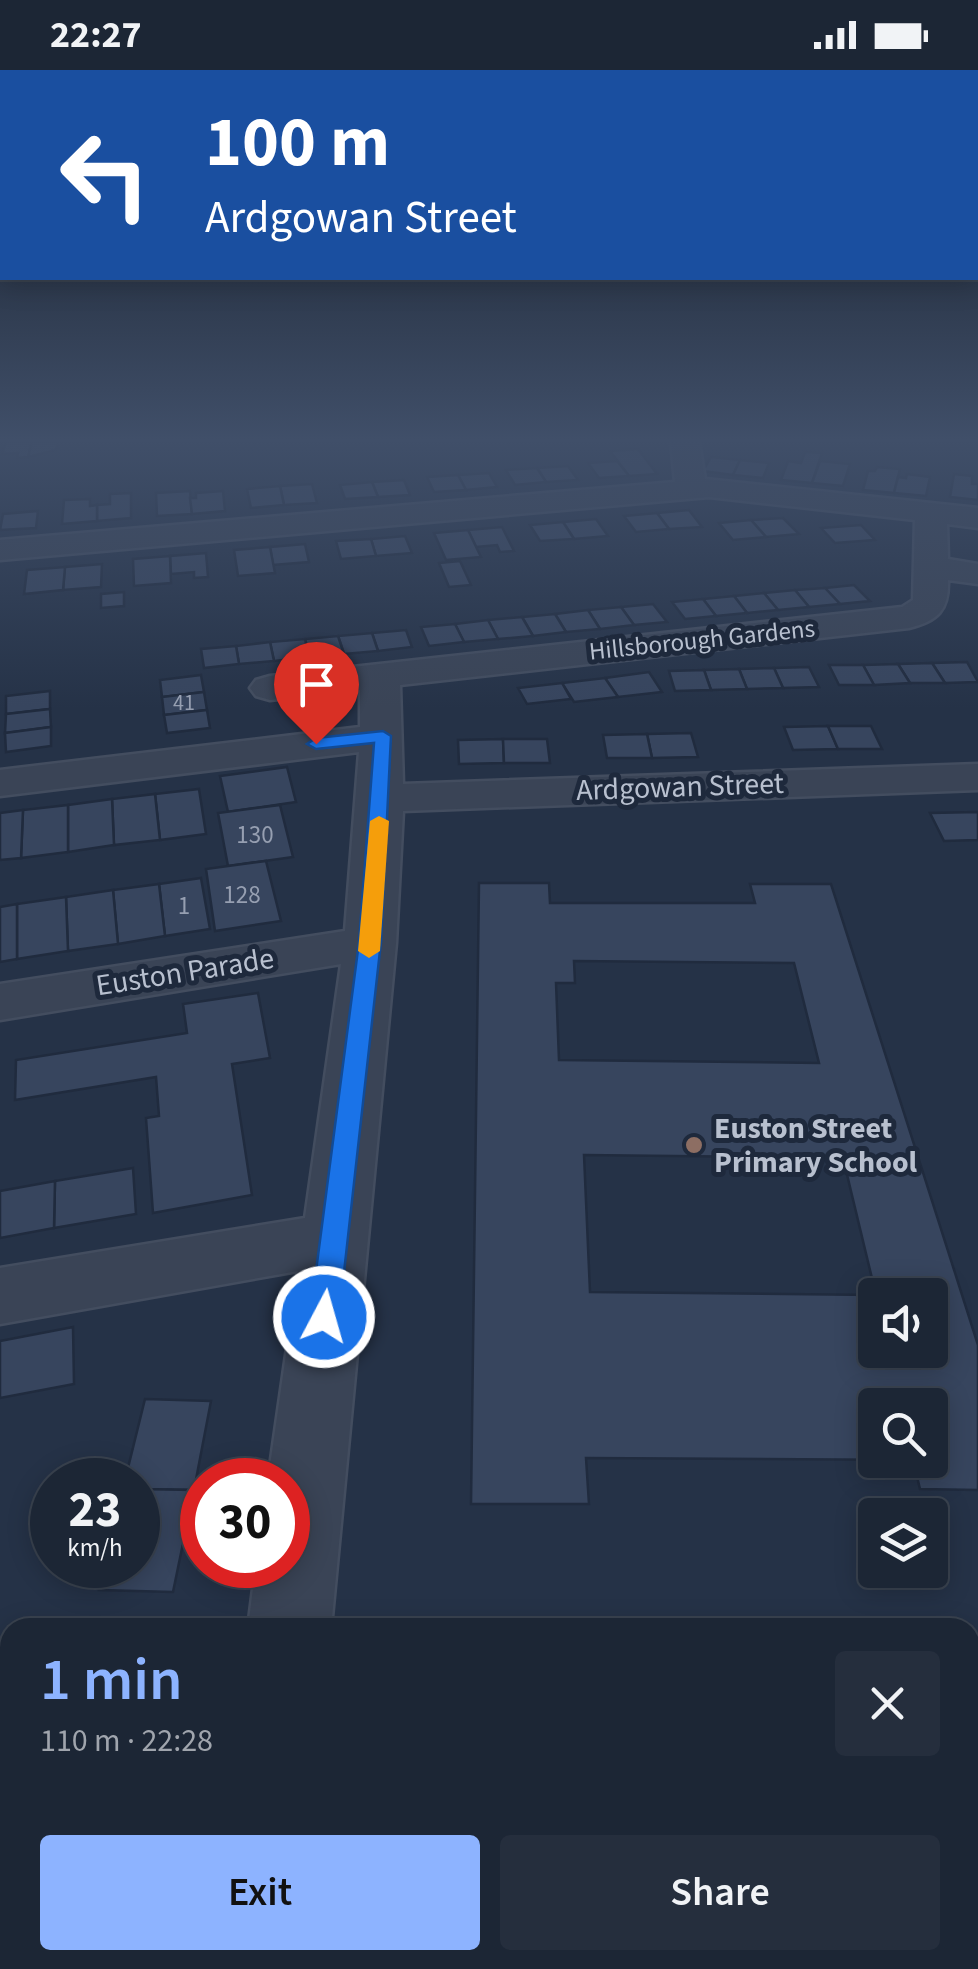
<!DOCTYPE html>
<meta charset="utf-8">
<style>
:root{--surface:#1c2635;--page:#252e3d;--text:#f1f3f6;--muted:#a0a5ad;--line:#3a4350;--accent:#8db3ff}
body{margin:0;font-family:"Source Sans 3",sans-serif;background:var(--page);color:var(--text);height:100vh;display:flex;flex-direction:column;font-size:38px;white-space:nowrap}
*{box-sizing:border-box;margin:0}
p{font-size:32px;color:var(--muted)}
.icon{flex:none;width:55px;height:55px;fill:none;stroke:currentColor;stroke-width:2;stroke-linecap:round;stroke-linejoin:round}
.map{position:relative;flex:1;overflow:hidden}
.drawer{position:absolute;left:0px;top:1548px;width:980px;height:352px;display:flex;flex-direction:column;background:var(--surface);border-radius:30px 30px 0 0;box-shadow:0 5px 25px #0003,0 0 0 2px var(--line)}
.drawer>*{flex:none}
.hud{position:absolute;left:0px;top:0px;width:980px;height:210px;box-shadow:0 5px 25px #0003,0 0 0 2px var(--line);background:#1a4fa0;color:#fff;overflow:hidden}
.fabs{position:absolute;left:858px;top:1208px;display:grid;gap:20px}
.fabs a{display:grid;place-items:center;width:90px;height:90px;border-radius:10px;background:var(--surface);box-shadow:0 5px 25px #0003,0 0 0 2px var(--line);font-size:50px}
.speed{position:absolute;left:30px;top:1388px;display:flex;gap:20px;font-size:50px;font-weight:700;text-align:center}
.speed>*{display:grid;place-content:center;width:130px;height:130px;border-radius:50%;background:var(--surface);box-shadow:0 5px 25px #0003,0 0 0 2px var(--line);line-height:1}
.speed small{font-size:25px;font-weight:400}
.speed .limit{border:15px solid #d22;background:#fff;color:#111}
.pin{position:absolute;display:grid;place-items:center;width:85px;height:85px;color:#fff;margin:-102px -42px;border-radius:50% 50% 50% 0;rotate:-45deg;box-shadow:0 0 10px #0007}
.pin .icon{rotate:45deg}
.me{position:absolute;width:110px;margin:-55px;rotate:6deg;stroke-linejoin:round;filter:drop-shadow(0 0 8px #0008)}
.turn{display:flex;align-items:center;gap:35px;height:210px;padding:0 40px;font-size:45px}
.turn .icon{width:130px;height:130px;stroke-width:2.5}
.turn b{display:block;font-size:70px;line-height:85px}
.round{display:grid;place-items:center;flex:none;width:105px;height:105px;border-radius:10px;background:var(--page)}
.overview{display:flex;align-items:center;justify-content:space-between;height:170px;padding:0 40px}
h1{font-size:60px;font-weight:600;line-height:75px;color:var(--accent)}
.cta{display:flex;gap:20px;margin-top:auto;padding:20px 40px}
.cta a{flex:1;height:115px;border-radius:10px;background:var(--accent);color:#111;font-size:40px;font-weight:600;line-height:115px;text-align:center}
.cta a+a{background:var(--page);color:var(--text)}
.status{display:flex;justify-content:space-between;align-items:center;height:70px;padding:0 50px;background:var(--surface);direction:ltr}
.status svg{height:28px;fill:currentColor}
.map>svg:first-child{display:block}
.building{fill:#37455e;stroke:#202b3e;stroke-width:2.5;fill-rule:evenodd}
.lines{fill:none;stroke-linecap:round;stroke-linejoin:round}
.minor-casing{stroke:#434d5f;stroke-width:5}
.minor{fill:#3a4456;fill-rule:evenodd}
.route{fill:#1a73e8;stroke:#114b97;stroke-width:2.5}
.slow{fill:#f59e0b}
.education-dot{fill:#8d6e63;stroke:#1e293c;stroke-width:4}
.labels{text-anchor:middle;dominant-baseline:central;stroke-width:10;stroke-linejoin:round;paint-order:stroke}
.far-number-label{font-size:22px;fill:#969fb1}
.far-street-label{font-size:25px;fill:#b8c0cf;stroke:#1e293c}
.number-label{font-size:25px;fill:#969fb1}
.street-label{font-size:30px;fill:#b8c0cf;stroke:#1e293c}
.poi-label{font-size:30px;font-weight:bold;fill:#b8c0cf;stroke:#1e293c;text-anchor:start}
</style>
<div class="status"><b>22:27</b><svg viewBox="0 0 49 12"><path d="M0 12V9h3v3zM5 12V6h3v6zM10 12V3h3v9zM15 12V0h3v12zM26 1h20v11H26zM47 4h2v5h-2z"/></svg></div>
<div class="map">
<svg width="978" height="1899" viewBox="0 0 978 1899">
<rect width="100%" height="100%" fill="#253247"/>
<g class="building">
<polygon points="6,372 32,372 28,387 17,388 18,383 2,384"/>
<polygon points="32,372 58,372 56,380 28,387"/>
<polygon points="638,379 657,404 629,406 610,381"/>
<polygon points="805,382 822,383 812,413 781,410 788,391 801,393"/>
<polygon points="711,387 740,390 733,405 703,401"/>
<polygon points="740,390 769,393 763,408 733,405"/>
<polygon points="617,391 629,406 599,408 588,393"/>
<polygon points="820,391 850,394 843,416 812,413"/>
<polygon points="568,396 578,410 546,412 537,398"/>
<polygon points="877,397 900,399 894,423 863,420 868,401 875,401"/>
<polygon points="537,398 546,412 515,415 506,400"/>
<polygon points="489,403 497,417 466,420 458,405"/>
<polygon points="907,404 930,407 926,426 894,423 898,407 906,408"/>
<polygon points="954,404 972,406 972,414 978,414 978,430 950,427"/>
<polygon points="458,405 466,420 434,422 427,407"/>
<polygon points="404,410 410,425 378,427 372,412"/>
<polygon points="372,412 378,427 345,429 340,415"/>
<polygon points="312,414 317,433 284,435 280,416"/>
<polygon points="280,416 284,435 251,438 247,419"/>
<polygon points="190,421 192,444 157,446 156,423"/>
<polygon points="223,421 225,441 192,444 190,428 196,428 196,423"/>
<polygon points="131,423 131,448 97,451 97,435 110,434 110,424"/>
<polygon points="90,429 90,436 97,435 97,451 62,454 64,430"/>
<polygon points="689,440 702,457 669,459 657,443"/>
<polygon points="38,441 36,458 0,460 3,444"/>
<polygon points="657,443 669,459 636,462 624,446"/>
<polygon points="783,448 799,464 766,467 751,450"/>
<polygon points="596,449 608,466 574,469 563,452"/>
<polygon points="751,450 766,467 733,470 719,453"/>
<polygon points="563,452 574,469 540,471 530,455"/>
<polygon points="861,455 875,470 835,473 821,458"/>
<polygon points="502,457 514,481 500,482 497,475 476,477 468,460"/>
<polygon points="468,460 481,487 446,490 434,463"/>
<polygon points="405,466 412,483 376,486 371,469"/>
<polygon points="371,469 376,486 341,489 336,471"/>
<polygon points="305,474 309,492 273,495 270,477"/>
<polygon points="270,477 275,503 238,506 234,480"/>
<polygon points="206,483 208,507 194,508 194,502 171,504 170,486"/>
<polygon points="170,486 171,513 134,516 133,489"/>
<polygon points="460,491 471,515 449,517 439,493"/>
<polygon points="102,494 101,517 63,520 65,497"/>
<polygon points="65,497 63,520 24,524 27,500"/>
<polygon points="854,515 870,531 840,534 825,518"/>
<polygon points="825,518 840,534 809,537 795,520"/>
<polygon points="795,520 809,537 778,540 764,523"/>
<polygon points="124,522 124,536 101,538 101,524"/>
<polygon points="764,523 778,540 747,543 734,526"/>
<polygon points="734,526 747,543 716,546 703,529"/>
<polygon points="703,529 716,546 685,549 672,532"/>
<polygon points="653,534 667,552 634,555 621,537"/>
<polygon points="621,537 634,555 600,559 588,540"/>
<polygon points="588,540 600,559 566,562 555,544"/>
<polygon points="555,544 566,562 533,566 522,547"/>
<polygon points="522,547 533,566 498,569 488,550"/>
<polygon points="488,550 498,569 464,572 455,554"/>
<polygon points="455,554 464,572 429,576 421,557"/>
<polygon points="406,560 412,577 378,581 372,563"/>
<polygon points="372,563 378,581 344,584 338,566"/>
<polygon points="338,566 344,584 309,587 305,569"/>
<polygon points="305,569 309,587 274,591 270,572"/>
<polygon points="270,572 274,591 239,594 236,576"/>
<polygon points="236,576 239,594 204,598 201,579"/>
<polygon points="967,592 978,612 945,613 932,593"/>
<polygon points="932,593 945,613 910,613 898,594"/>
<polygon points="898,594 910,613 874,615 863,595"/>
<polygon points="829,595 863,595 874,615 839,615"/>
<polygon points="809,597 819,617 783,618 774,598"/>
<polygon points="774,598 783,618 747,619 739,599"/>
<polygon points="739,599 747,619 711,620 704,600"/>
<polygon points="704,600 711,620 675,621 669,601"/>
<polygon points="649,602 662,622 618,627 605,608"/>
<polygon points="201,605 204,622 162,627 160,610"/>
<polygon points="605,608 618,627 574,632 562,613"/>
<polygon points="562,613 571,629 527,634 518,618"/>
<polygon points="50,621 50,639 6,644 6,626"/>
<polygon points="204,622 207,640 164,645 162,627"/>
<polygon points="50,639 51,657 5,663 6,644"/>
<polygon points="207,640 210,658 167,663 164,645"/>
<polygon points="828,656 838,679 793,680 784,657"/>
<polygon points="828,656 871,656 882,679 838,679"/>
<polygon points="51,657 51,676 6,682 5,663"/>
<polygon points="691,663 698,687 652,688 647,664"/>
<polygon points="647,664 652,688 607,688 603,665"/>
<polygon points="503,669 504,693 459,694 458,670"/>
<polygon points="503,669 547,669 550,693 504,693"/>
<polygon points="287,697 296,732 228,742 220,706"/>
<polygon points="199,719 206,764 160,770 155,724"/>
<polygon points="155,724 160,770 114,775 112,729"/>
<polygon points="112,729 114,775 68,782 68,735"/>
<polygon points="68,735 68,782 21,788 23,740"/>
<polygon points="280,735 293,787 228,796 218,743"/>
<polygon points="23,740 21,788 0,790 0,743"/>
<polygon points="978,742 978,770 944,771 930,743"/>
<polygon points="266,791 281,851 215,861 206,799"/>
<polygon points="201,808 210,859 165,866 159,814"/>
<path d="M 479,813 L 549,813 L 550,833 L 755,833 L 750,814 L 831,814 L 978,1275 L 978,1420 L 920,1419 L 913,1390 L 586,1388 L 589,1434 L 471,1434 ZM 574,891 L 794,893 L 819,993 L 559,990 L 556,913 L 575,913 ZM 584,1085 L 843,1088 L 876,1225 L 930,1225 L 930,1280 L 875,1280 L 875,1225 L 590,1222 ZM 875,1335 L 930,1335 L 930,1390 L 875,1390 Z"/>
<polygon points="159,814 165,866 118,874 113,820"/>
<polygon points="113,820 118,874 68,881 66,827"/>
<polygon points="66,827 68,881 17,889 17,834"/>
<polygon points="17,834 17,889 0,892 0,837"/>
<polygon points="258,923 270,988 232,994 252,1125 153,1143 146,1048 159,1046 156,1007 15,1030 16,990 187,963 183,934"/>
<polygon points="133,1098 136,1144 54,1158 55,1111"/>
<polygon points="55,1111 54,1158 0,1168 0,1121"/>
<polygon points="73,1257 74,1314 0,1328 0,1271"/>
<polygon points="145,1329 211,1331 194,1420 138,1419 138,1410 125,1410"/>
<polygon points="138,1419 194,1420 173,1522 99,1520 105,1495 138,1495"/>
<polygon points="976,1718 978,1859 970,1859 970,1719"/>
<polygon points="355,1890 724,1890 726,1899 355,1899"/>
</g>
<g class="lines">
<g class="minor-casing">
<g id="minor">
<path d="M 671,372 L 699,372 L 705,409 L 978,438 L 978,458 L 947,454 L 948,489 L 978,494 L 978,514 L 948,510 C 949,540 938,551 909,558 L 400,615 L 403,714 L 978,694 L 978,720 L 403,741 L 396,873 L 331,1558 L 248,1558 L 256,1495 L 288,1495 L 288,1410 L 268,1410 L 298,1201 L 0,1254 L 0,1198 L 305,1148 L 341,894 L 0,950 L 0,914 L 345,861 L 359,682 L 0,726 L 0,700 L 360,657 L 360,620 L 270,630 L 256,626 L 250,618 L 256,610 L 270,606 L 902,537 L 913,530 L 915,450 L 709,427 L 0,490 L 0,470 L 675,412 Z"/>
<polygon points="978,1584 978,1670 970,1671 970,1585"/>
<rect x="217" y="1890" width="98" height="9"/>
</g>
</g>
<use href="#minor" class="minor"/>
</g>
<linearGradient id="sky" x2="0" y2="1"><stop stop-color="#141c27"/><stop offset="0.58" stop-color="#404f69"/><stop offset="1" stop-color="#404f69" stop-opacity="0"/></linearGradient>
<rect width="978" height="638" fill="url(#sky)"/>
<polygon class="route" points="383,661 391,666 381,872 339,1247 335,1255 324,1259 314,1255 310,1247 359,872 374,673 316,679 307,674 316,668"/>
<polygon class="slow" points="379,746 389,751 380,881 369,888 358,881 370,751"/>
<circle class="education-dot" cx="694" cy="1075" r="10"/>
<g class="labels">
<g class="far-number-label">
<text x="184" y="633">41</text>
</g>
<g class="far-street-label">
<text transform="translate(702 570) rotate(-6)">Hillsborough Gardens</text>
</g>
<g class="number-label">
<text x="255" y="765">130</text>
<text x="242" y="825">128</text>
<text x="184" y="836">1</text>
</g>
<g class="street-label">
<text transform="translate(680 717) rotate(-2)">Ardgowan Street</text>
<text transform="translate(185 902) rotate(-9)">Euston Parade</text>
</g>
<g class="poi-label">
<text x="714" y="1058">Euston Street<tspan x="714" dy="34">Primary School</tspan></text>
</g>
</g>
</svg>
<div class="fabs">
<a><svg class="icon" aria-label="sound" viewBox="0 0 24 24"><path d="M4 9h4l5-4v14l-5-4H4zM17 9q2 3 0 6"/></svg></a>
<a><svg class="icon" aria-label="search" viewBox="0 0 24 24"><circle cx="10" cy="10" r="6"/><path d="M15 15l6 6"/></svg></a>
<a><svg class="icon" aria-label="layers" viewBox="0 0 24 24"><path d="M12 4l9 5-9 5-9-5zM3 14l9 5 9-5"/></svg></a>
</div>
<div class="speed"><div>23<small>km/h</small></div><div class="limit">30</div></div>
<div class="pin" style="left:316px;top:674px;background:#d93025"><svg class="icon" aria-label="arrive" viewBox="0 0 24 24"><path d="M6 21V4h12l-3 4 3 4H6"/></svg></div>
<svg class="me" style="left:324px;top:1247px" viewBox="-20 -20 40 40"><circle r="17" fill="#1a73e8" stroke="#fff" stroke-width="3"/><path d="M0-11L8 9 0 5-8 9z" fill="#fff"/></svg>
<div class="hud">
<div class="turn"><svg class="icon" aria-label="left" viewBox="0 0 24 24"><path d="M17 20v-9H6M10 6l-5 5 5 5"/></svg><div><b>100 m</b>Ardgowan Street</div></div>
</div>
<section class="drawer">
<div class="overview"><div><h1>1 min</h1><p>110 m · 22:28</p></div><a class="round"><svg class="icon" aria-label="close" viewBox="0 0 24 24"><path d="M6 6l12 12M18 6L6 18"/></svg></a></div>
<div class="cta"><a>Exit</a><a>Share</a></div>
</section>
</div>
